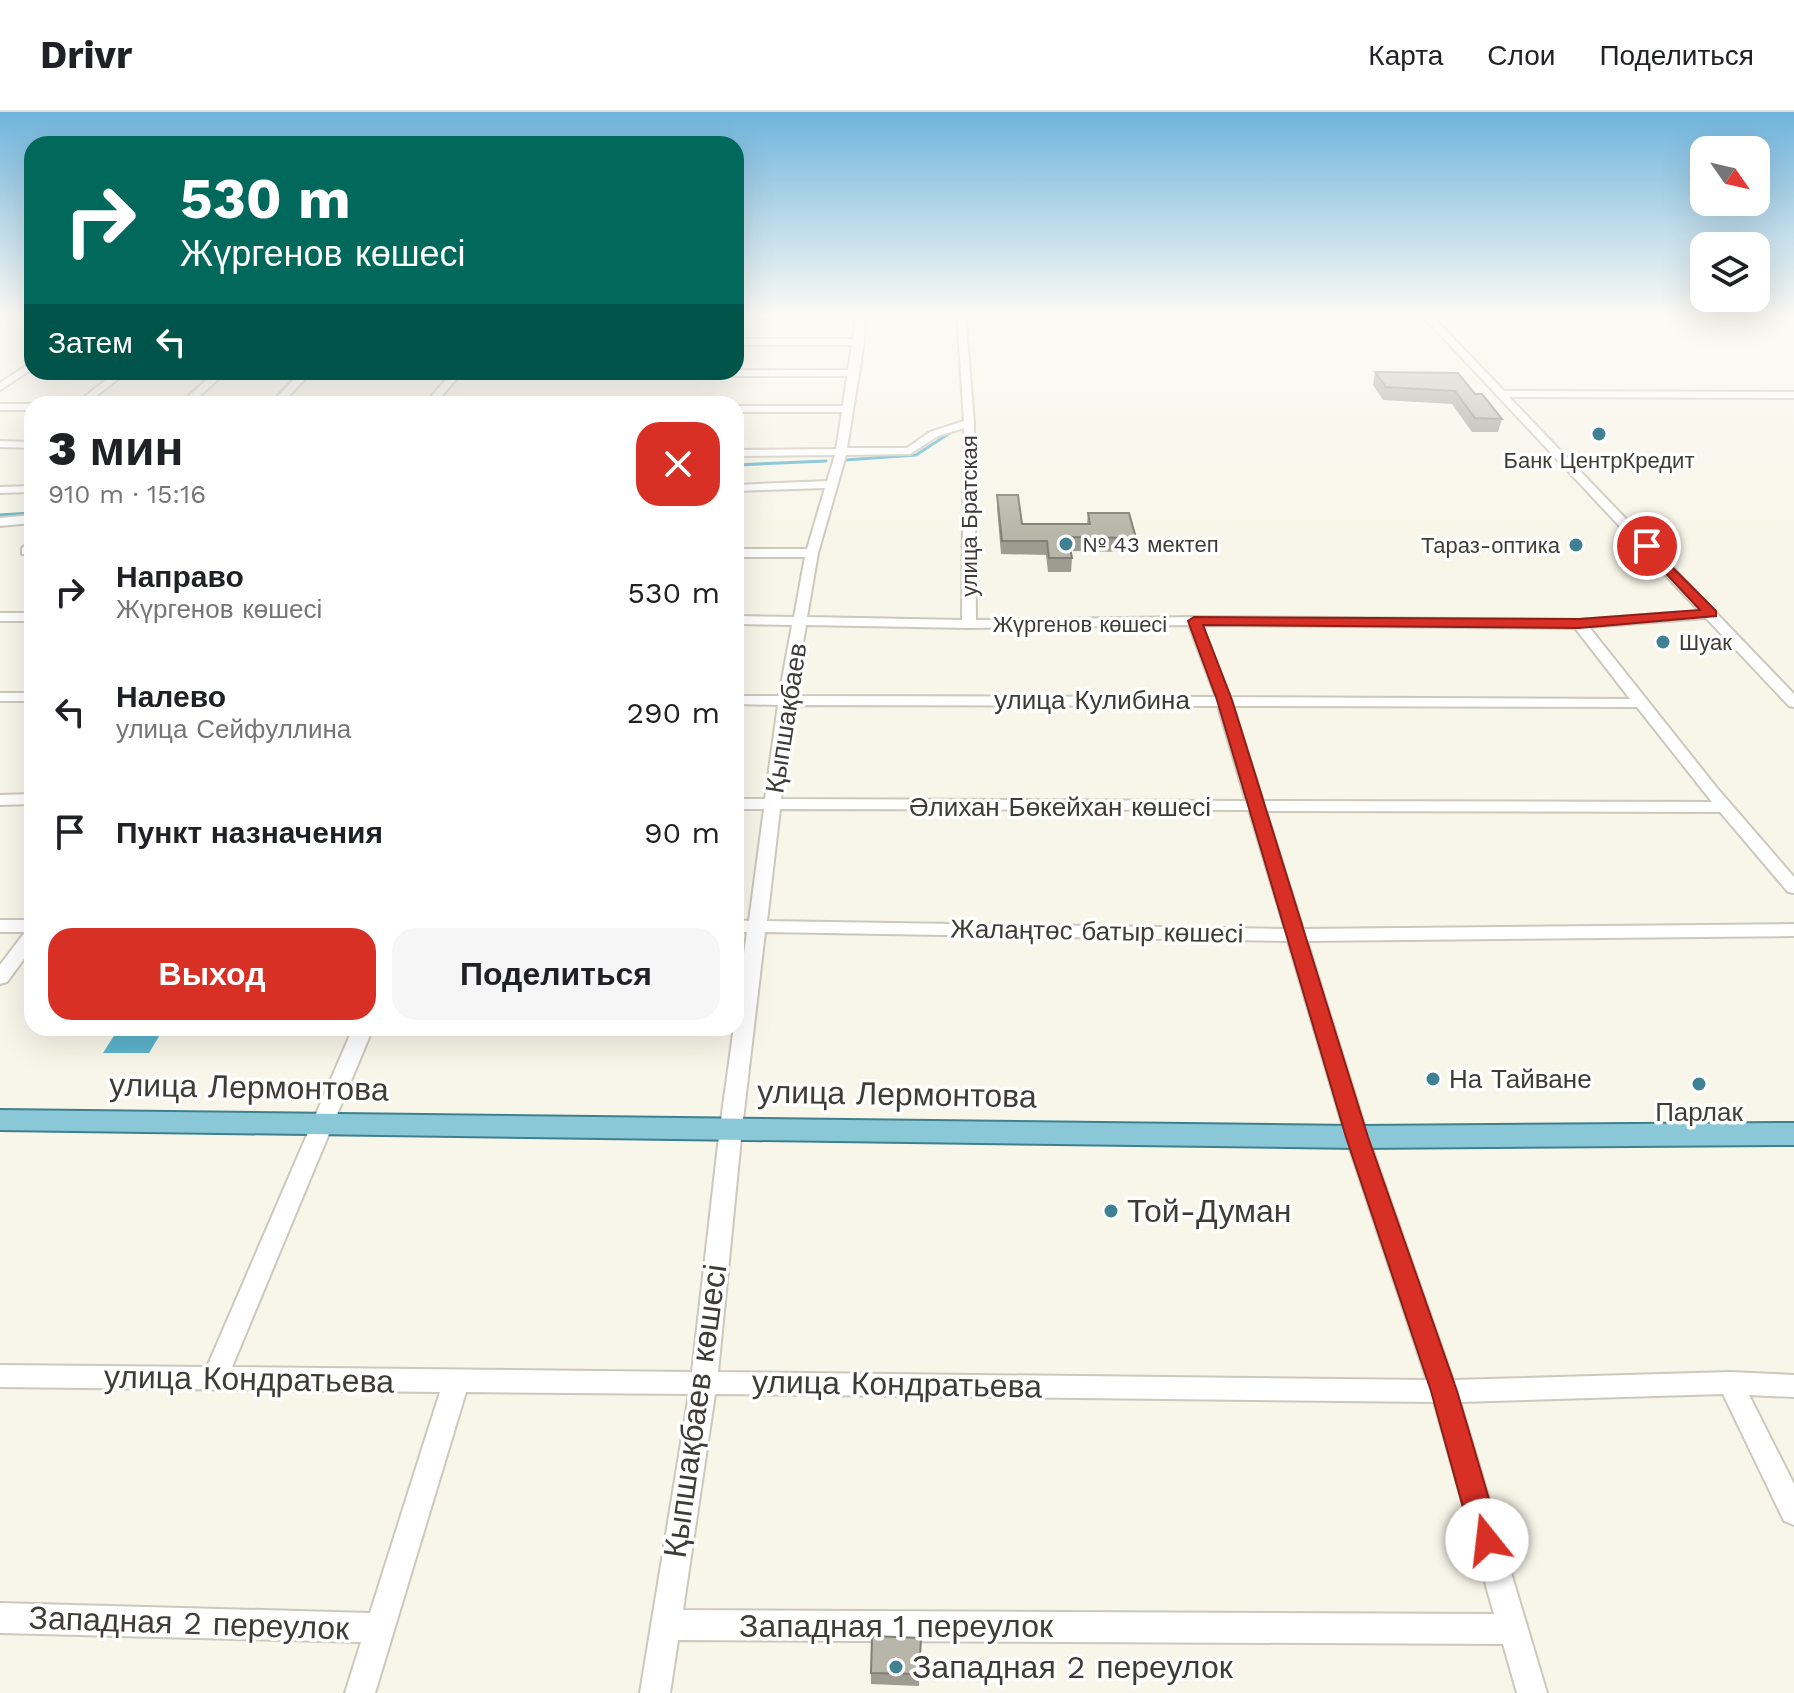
<!DOCTYPE html>
<html lang="ru">
<meta charset="utf-8">
<style>
:root{--surface:#fff;--page:#f6f6f6;--text:#202124;--muted:#757577;--line:#e0e0e0;--accent:#d93025}
body{margin:0;font-family:"Work Sans",sans-serif;background:var(--page);color:var(--text);height:100vh;display:flex;flex-direction:column;font-size:30px;white-space:nowrap}
*{box-sizing:border-box;margin:0}
p{font-size:26px;color:var(--muted)}
.icon{flex:none;width:44px;height:44px;fill:none;stroke:currentColor;stroke-width:2;stroke-linecap:round;stroke-linejoin:round}
.map{position:relative;flex:1;overflow:hidden}
.panel{position:absolute;left:24px;top:284px;width:720px;height:640px;display:flex;flex-direction:column;background:var(--surface);border-radius:24px;box-shadow:0 8px 32px #0002}
.panel>*{flex:none}
.banner{position:absolute;left:24px;top:24px;width:720px;height:244px;border-radius:24px;box-shadow:0 8px 32px #0002;background:#00695c;color:#fff;overflow:hidden}
.needle{width:52px;rotate:124deg}
.tools{position:absolute;left:1690px;top:24px;display:grid;gap:16px}
.tools a{display:grid;place-items:center;width:80px;height:80px;border-radius:16px;background:var(--surface);box-shadow:0 8px 32px #0002;font-size:40px}
.pin{position:absolute;display:grid;place-items:center;width:68px;height:68px;color:#fff;margin:-34px;border:4px solid #fff;border-radius:50%;box-shadow:0 2px 8px #0007}
.me{position:absolute;width:88px;margin:-44px;rotate:344deg;stroke-linejoin:round;filter:drop-shadow(0 0 6px #0008)}
.turn{display:flex;align-items:center;gap:28px;height:168px;padding:0 24px;font-size:36px}
.turn .icon{width:104px;height:104px;stroke-width:2.5}
.turn b{display:block;font-size:56px;line-height:68px}
.then{display:flex;align-items:center;height:76px;padding:0 24px;background:#0003;gap:16px;font-size:30px}
.round{display:grid;place-items:center;flex:none;width:84px;height:84px;border-radius:24px;background:var(--page)}
.summary{display:flex;align-items:center;justify-content:space-between;height:136px;padding:0 24px}
h1{font-size:48px;font-weight:800;line-height:60px}
.action{display:flex;gap:16px;margin-top:auto;padding:16px 24px}
.action a{flex:1;height:92px;border-radius:24px;background:var(--accent);color:#fff;font-size:32px;font-weight:800;line-height:92px;text-align:center}
.action a+a{background:var(--page);color:var(--text)}
ul{padding:0;list-style:none}
li{display:flex;align-items:center;gap:24px;height:120px;padding:0 24px}
li div{flex:1}
li b{display:block;font-size:30px}
li em{font-style:normal}
header{display:flex;align-items:center;gap:48px;box-sizing:border-box;height:112px;padding:0 40px;background:var(--surface);border-bottom:2px solid var(--line)}
header strong{font-size:38px}
nav{display:flex;gap:44px;margin-inline-start:auto;font-size:28px}
.map>svg:first-child{display:block}
.water{fill:#5bb3cb}
.lines{fill:none;stroke-linecap:round;stroke-linejoin:round}
.stream{stroke:#5bb3cb;stroke-width:3}
.minor-casing{stroke:#cbc8bc;stroke-width:4}
.major-casing{stroke:#3e808e;stroke-width:4}
.minor{fill:#fff;fill-rule:evenodd}
.major{fill:#8bc8d7;fill-rule:evenodd}
.wall{fill:#9e9c91}
.building{fill:#b8b5a9;stroke:#817f76;stroke-width:2}
.route{fill:#d93025;stroke:#8d1f18;stroke-width:2}
.poi-dot{fill:#3f8192;stroke:#fff;stroke-width:3}
.labels{text-anchor:middle;dominant-baseline:central;stroke-width:7;stroke-linejoin:round;paint-order:stroke}
.far-poi-label{font-size:22px;fill:#3d3c37;stroke:#fff;text-anchor:start}
.far-street-label{font-size:22px;fill:#3d3c37;stroke:#fff}
.street-label{font-size:26px;fill:#3d3c37;stroke:#fff}
.poi-label{font-size:26px;fill:#3d3c37;stroke:#fff;text-anchor:start}
.near-street-label{font-size:32px;fill:#3d3c37;stroke:#fff}
.near-poi-label{font-size:32px;fill:#3d3c37;stroke:#fff;text-anchor:start}
</style>
<header>
<strong>Drivr</strong>
<nav><a>Карта</a><a>Слои</a><a>Поделиться</a></nav>
</header>
<div class="map">
<svg width="1794" height="1581" viewBox="0 0 1794 1581">
<rect width="100%" height="100%" fill="#f8f5e9"/>
<polygon class="water" points="119,916 164,916 149,941 103,941"/>
<g class="lines">
<g class="stream">
<polyline points="845,348 916,343 956,317"/>
<polyline points="736,353 826,349"/>
<polyline points="0,403 32,401"/>
</g>
<g class="minor-casing">
<g id="minor">
<rect x="0" y="201" width="32" height="4"/>
<path d="M 736,201 L 865,201 L 864,230 L 847,336 L 907,336 L 930,320 L 964,309 L 957,201 L 965,201 L 974,311 L 976,508 L 1194,505 L 1579,508 L 1699,499 L 1420,201 L 1429,201 L 1504,279 L 1794,280 L 1794,286 L 1509,285 L 1794,582 L 1794,595 L 1789,594 L 1706,506 L 1589,515 L 1717,676 L 1794,765 L 1794,781 L 1788,780 L 1720,700 L 1266,699 L 1303,817 L 1794,812 L 1794,824 L 1307,829 L 1368,1025 L 1453,1268 L 1730,1260 L 1794,1263 L 1794,1285 L 1749,1283 L 1794,1372 L 1794,1413 L 1784,1409 L 1723,1282 L 1460,1290 L 1547,1581 L 1517,1581 L 1503,1532 L 678,1528 L 670,1581 L 640,1581 L 689,1282 L 466,1280 L 375,1581 L 345,1581 L 361,1530 L 0,1521 L 0,1491 L 370,1501 L 440,1280 L 0,1275 L 0,1253 L 207,1255 L 353,916 L 373,916 L 232,1255 L 692,1260 L 720,1016 L 747,820 L 736,820 L 736,808 L 749,809 L 764,697 L 736,697 L 736,687 L 765,687 L 778,593 L 736,592 L 736,584 L 779,584 L 792,513 L 736,512 L 736,504 L 794,505 L 805,445 L 736,445 L 736,437 L 807,437 L 825,376 L 736,379 L 736,373 L 827,369 L 835,343 L 736,344 L 736,338 L 836,337 L 842,300 L 736,300 L 736,294 L 843,294 L 847,264 L 459,264 L 435,292 L 425,292 L 449,264 L 308,264 L 281,292 L 270,292 L 301,260 L 848,258 L 852,233 L 736,233 L 736,227 L 853,227 L 856,206 L 736,206 ZM 964,316 L 962,508 L 807,505 L 818,441 L 846,343 L 910,342 L 938,324 ZM 806,513 L 969,516 L 1189,513 L 1216,585 L 794,584 ZM 1202,513 L 1575,516 L 1630,587 L 1230,585 ZM 793,593 L 1218,594 L 1246,689 L 781,687 ZM 1233,594 L 1637,595 L 1712,690 L 1263,689 ZM 780,697 L 1249,698 L 1285,817 L 767,809 ZM 765,820 L 1288,829 L 1346,1025 L 1427,1268 L 718,1260 L 742,1016 ZM 715,1282 L 1434,1290 L 1494,1502 L 683,1498 Z"/>
<polygon points="32,250 32,257 0,278 0,271"/>
<polygon points="116,260 127,260 86,292 75,292"/>
<polygon points="215,260 226,260 191,292 180,292"/>
<rect x="0" y="292" width="32" height="6"/>
<polygon points="0,329 32,330 32,336 0,335"/>
<polygon points="32,374 32,380 0,381 0,375"/>
<polygon points="32,403 32,411 0,414 0,406"/>
<polygon points="32,428 32,443 22,442 22,436"/>
<rect x="0" y="501" width="32" height="8"/>
<rect x="0" y="581" width="32" height="8"/>
<polygon points="32,682 32,692 0,693 0,683"/>
<polygon points="0,808 32,808 32,836 7,870 0,872 0,853 25,820 0,820"/>
</g>
</g>
<g class="major-casing">
<polygon id="major" points="0,998 1357,1014 1794,1011 1794,1033 1357,1036 0,1018"/>
</g>
<use href="#minor" class="minor"/>
<use href="#major" class="major"/>
</g>
<g class="wall">
<polygon points="1375,260 1475,282 1502,307 1498,320 1472,320 1452,292 1383,288 1373,273"/>
<polygon points="997,383 1022,412 1087,412 1088,401 1136,426 1134,440 1071,439 1072,446 1071,460 1048,460 1046,443 1001,442 997,396"/>
<polygon points="921,1526 919,1574 871,1572 871,1561"/>
</g>
<g class="building">
<polygon points="1375,260 1458,261 1475,282 1482,282 1502,307 1475,306 1455,279 1386,275"/>
<polygon points="997,383 1018,383 1022,412 1090,412 1088,401 1129,401 1136,426 1068,425 1072,446 1049,446 1047,429 1002,429"/>
<polygon points="872,1524 921,1526 919,1562 871,1561"/>
</g>
<linearGradient id="sky" x2="0" y2="1"><stop stop-color="#6fb4dc"/><stop offset="0.48" stop-color="#fcfaf5"/><stop offset="1" stop-color="#fcfaf5" stop-opacity="0"/></linearGradient>
<rect width="1794" height="422" fill="url(#sky)"/>
<polygon class="route" points="1647,430 1716,499 1716,504 1579,516 1203,513 1232,588 1368,1025 1457,1279 1501,1428 1497,1438 1487,1442 1477,1438 1472,1428 1431,1279 1346,1025 1217,588 1188,509 1194,505 1579,507 1700,498 1643,437 1641,434"/>
<g class="poi-dot">
<circle cx="1599" cy="322" r="8"/>
<circle cx="1066" cy="432" r="8"/>
<circle cx="1576" cy="433" r="8"/>
<circle cx="1663" cy="530" r="8"/>
<circle cx="1433" cy="967" r="8"/>
<circle cx="1699" cy="972" r="8"/>
<circle cx="1111" cy="1099" r="8"/>
<circle cx="896" cy="1555" r="8"/>
</g>
<g class="labels">
<g class="far-poi-label">
<text x="1599" y="348" text-anchor="middle">Банк ЦентрКредит</text>
<text x="1082" y="432">№ 43 мектеп</text>
<text x="1560" y="433" text-anchor="end">Тараз-оптика</text>
<text x="1679" y="530">Шуак</text>
</g>
<g class="far-street-label">
<text transform="translate(969 404) rotate(-90)">улица Братская</text>
<text x="1080" y="512">Жүргенов көшесі</text>
</g>
<g class="street-label">
<text x="1092" y="588">улица Кулибина</text>
<text transform="translate(786 606) rotate(-81)">Қыпшақбаев</text>
<text x="1060" y="695">Әлихан Бөкейхан көшесі</text>
<text transform="translate(1097 819) rotate(1)">Жалаңтөс батыр көшесі</text>
</g>
<g class="poi-label">
<text x="1449" y="967">На Тайване</text>
<text x="1699" y="1000" text-anchor="middle">Парлак</text>
</g>
<g class="near-street-label">
<text transform="translate(249 975) rotate(1)">улица Лермонтова</text>
<text transform="translate(897 982) rotate(1)">улица Лермонтова</text>
<text transform="translate(249 1267) rotate(1)">улица Кондратьева</text>
<text transform="translate(897 1272) rotate(1)">улица Кондратьева</text>
<text transform="translate(695 1299) rotate(-82)">Қыпшақбаев көшесі</text>
<text transform="translate(189 1511) rotate(2)">Западная 2 переулок</text>
<text x="896" y="1514">Западная 1 переулок</text>
</g>
<g class="near-poi-label">
<text x="1127" y="1099">Той-Думан</text>
<text x="912" y="1555">Западная 2 переулок</text>
</g>
</g>
</svg>
<div class="tools">
<a><svg class="needle" viewBox="-14 -14 28 28"><path d="M0-13l5 13h-10z" fill="#e53935"/><path d="M0 13l5-13h-10z" fill="#757577"/></svg></a>
<a><svg class="icon" aria-label="layers" viewBox="0 0 24 24"><path d="M12 4l9 5-9 5-9-5zM3 14l9 5 9-5"/></svg></a>
</div>
<div class="pin" style="left:1647px;top:434px;background:#d93025"><svg class="icon" aria-label="arrive" viewBox="0 0 24 24"><path d="M6 21V4h12l-3 4 3 4H6"/></svg></div>
<svg class="me" style="left:1487px;top:1428px" viewBox="-20 -20 40 40"><circle r="19" fill="#fff"/><path d="M0-13L10 11 0 6-10 11z" fill="#d93025"/></svg>
<div class="banner">
<div class="turn"><svg class="icon" aria-label="right" viewBox="0 0 24 24"><path d="M7 20v-9h11M14 6l5 5-5 5"/></svg><div><b>530 m</b>Жүргенов көшесі</div></div>
<div class="then">Затем<svg class="icon" aria-label="left" viewBox="0 0 24 24"><path d="M17 20v-9H6M10 6l-5 5 5 5"/></svg></div>
</div>
<section class="panel">
<div class="summary"><div><h1>3 мин</h1><p>910 m · 15:16</p></div><a class="round" style="background:#d93025;color:#fff"><svg class="icon" aria-label="close" viewBox="0 0 24 24"><path d="M6 6l12 12M18 6L6 18"/></svg></a></div>
<ul>
<li><svg class="icon" aria-label="right" viewBox="0 0 24 24"><path d="M7 20v-9h11M14 6l5 5-5 5"/></svg><div><b>Направо</b><p>Жүргенов көшесі</p></div><em>530 m</em></li>
<li><svg class="icon" aria-label="left" viewBox="0 0 24 24"><path d="M17 20v-9H6M10 6l-5 5 5 5"/></svg><div><b>Налево</b><p>улица Сейфуллина</p></div><em>290 m</em></li>
<li><svg class="icon" aria-label="arrive" viewBox="0 0 24 24"><path d="M6 21V4h12l-3 4 3 4H6"/></svg><div><b>Пункт назначения</b></div><em>90 m</em></li>
</ul>
<div class="action"><a>Выход</a><a>Поделиться</a></div>
</section>
</div>
